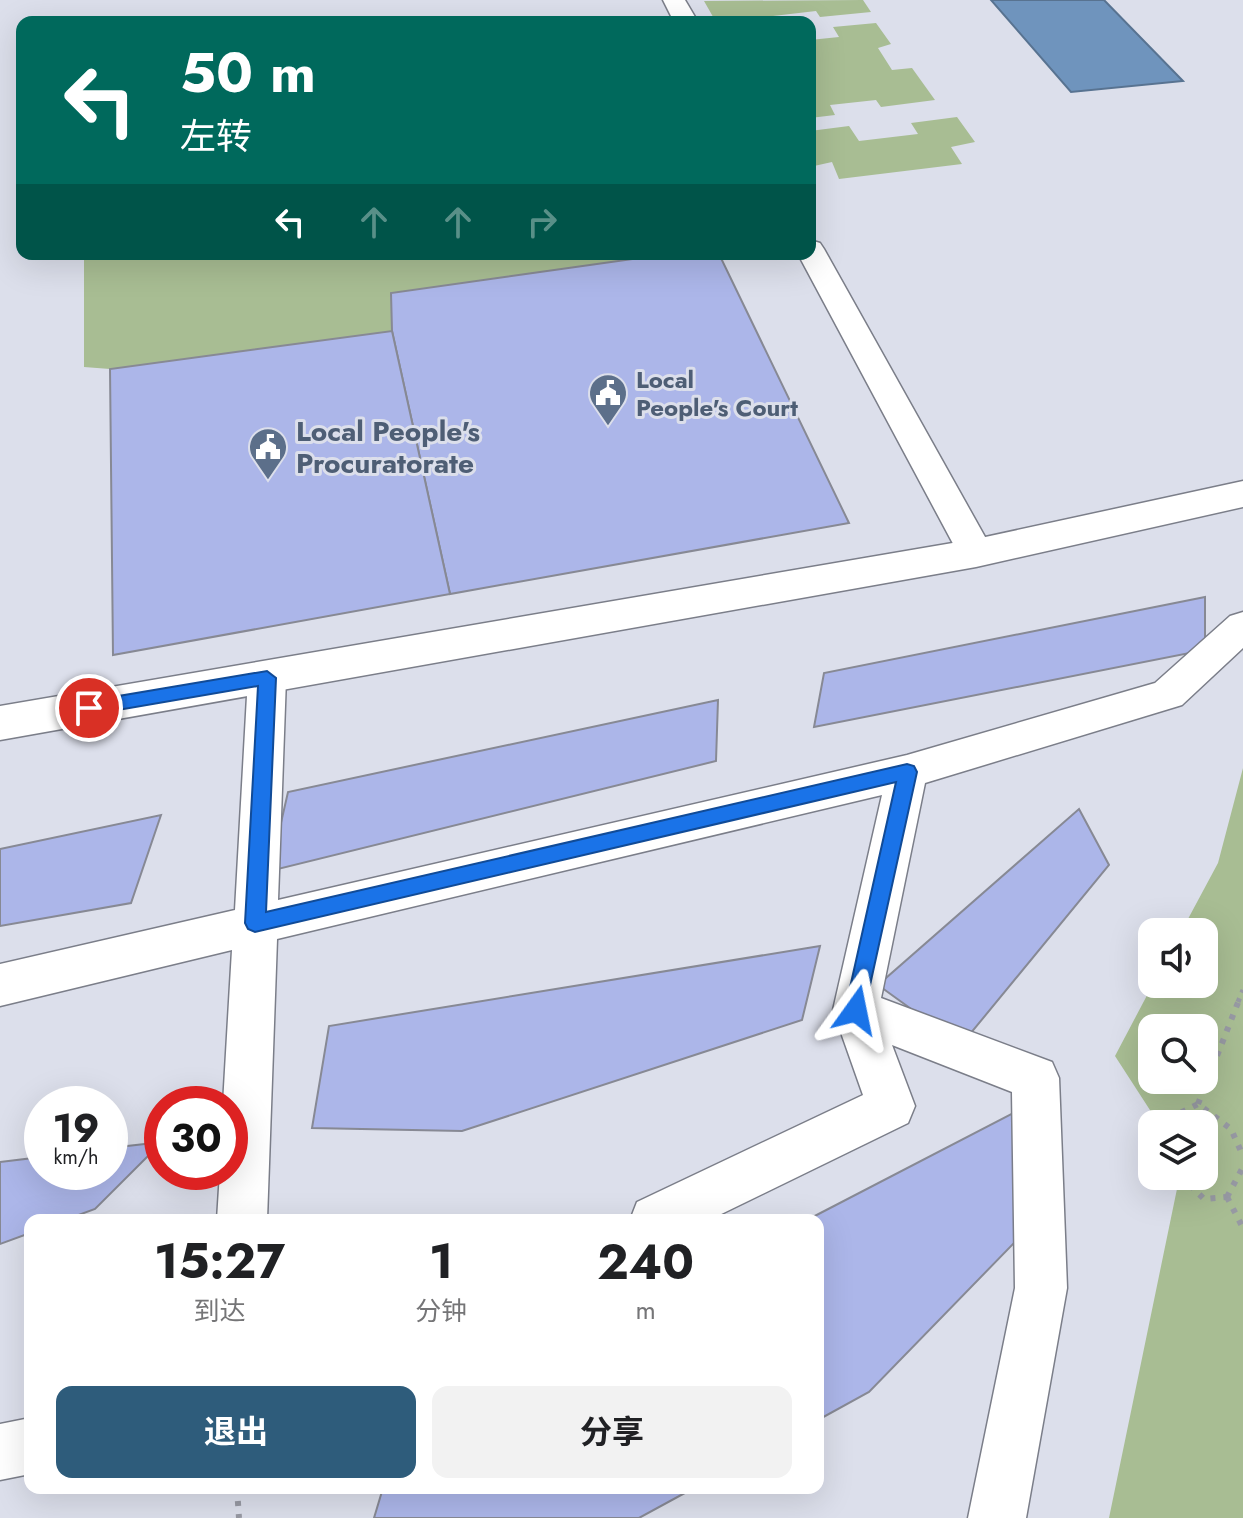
<!DOCTYPE html>
<html lang="zh">
<meta charset="utf-8">
<style>
:root{--surface:#fff;--page:#f2f2f2;--text:#202124;--muted:#757577;--accent:#2e5c7b}
body{margin:0;font-family:Jost,"Noto Sans SC",sans-serif;background:var(--page);color:var(--text);height:100vh;display:flex;flex-direction:column;font-size:30px;white-space:nowrap}
*{box-sizing:border-box;margin:0}
p{font-size:26px;color:var(--muted)}
.icon{flex:none;width:44px;height:44px;fill:none;stroke:currentColor;stroke-width:2;stroke-linecap:round;stroke-linejoin:round}
.map{position:relative;flex:1;overflow:hidden}
.drawer{position:absolute;left:24px;top:1214px;width:800px;height:280px;display:flex;flex-direction:column;background:var(--surface);border-radius:16px;box-shadow:0 8px 32px #0002}
.drawer>*{flex:none}
.banner{position:absolute;left:16px;top:16px;width:800px;height:244px;border-radius:16px;box-shadow:0 8px 32px #0002;background:#00695c;color:#fff;overflow:hidden}
.controls{position:absolute;left:1138px;top:918px;display:grid;gap:16px}
.controls a{display:grid;place-items:center;width:80px;height:80px;border-radius:16px;background:var(--surface);box-shadow:0 8px 32px #0002;font-size:40px}
.speed{position:absolute;left:24px;top:1086px;display:flex;gap:16px;font-size:40px;font-weight:700;text-align:center}
.speed>*{display:grid;place-content:center;width:104px;height:104px;border-radius:50%;background:var(--surface);box-shadow:0 8px 32px #0002;line-height:1}
.speed small{font-size:20px;font-weight:400}
.speed .limit{border:12px solid #d22;background:#fff;color:#111}
.pin{position:absolute;display:grid;place-items:center;width:68px;height:68px;color:#fff;margin:-34px;border:4px solid #fff;border-radius:50%;box-shadow:0 2px 8px #0007}
.me{position:absolute;width:88px;margin:-44px;rotate:12deg;stroke-linejoin:round;filter:drop-shadow(0 0 6px #0008)}
.turn{display:flex;align-items:center;gap:28px;height:168px;padding:0 32px;font-size:36px}
.turn .icon{width:104px;height:104px;stroke-width:2.5}
.turn b{display:block;font-size:56px;line-height:68px}
.lanes{display:flex;align-items:center;height:76px;padding:0 32px;background:#0003;justify-content:center;gap:40px;direction:ltr}
.lanes .off{opacity:.35}
.eta{display:flex;justify-content:space-evenly;align-items:center;height:136px;text-align:center}
.eta b{font-size:48px;font-weight:700;line-height:56px}
.cta{display:flex;gap:16px;margin-top:auto;padding:16px 32px}
.cta a{flex:1;height:92px;border-radius:16px;background:var(--accent);color:#fff;font-size:32px;font-weight:700;line-height:92px;text-align:center}
.cta a+a{background:var(--page);color:var(--text)}
.map>svg:first-child{display:block}
.green{fill:#a8bd93;fill-rule:evenodd}
.water{fill:#6f94bd;stroke:#587391;stroke-width:2}
.building{fill:#acb6e9;stroke:#878994;stroke-width:2}
.lines{fill:none;stroke-linecap:round;stroke-linejoin:round}
.street-casing{stroke:#7b7e89;stroke-width:3}
.secondary-casing{stroke:#7b7e89;stroke-width:3}
.path-far1{stroke:#9799a3;stroke-width:5;stroke-dasharray:4 6;stroke-linecap:butt}
.path{stroke:#9799a3;stroke-width:6;stroke-dasharray:5 8;stroke-linecap:butt}
.street{fill:#fff;fill-rule:evenodd}
.secondary{fill:#fff;fill-rule:evenodd}
.route{fill:#1a73e8;stroke:#114b97;stroke-width:2}
.labels{text-anchor:middle;dominant-baseline:central;stroke-width:6;stroke-linejoin:round;paint-order:stroke}
.far-service-label{font-size:24px;font-weight:bold;fill:#4e5e75;stroke:#dcdfeb;text-anchor:start}
.service-label{font-size:28px;font-weight:bold;fill:#4e5e75;stroke:#dcdfeb;text-anchor:start}
</style>
<div class="map">
<svg width="1243" height="1518" viewBox="0 0 1243 1518">
<rect width="100%" height="100%" fill="#dcdfeb"/>
<g class="green">
<polygon points="863,0 871,12 820,17 816,11 773,16 776,22 716,22 704,1"/>
<polygon points="876,23 891,44 878,48 892,70 912,68 935,100 881,107 876,100 830,105 835,115 810,118 810,40 839,37 833,27"/>
<polygon points="957,117 975,142 951,147 962,164 839,179 832,162 814,166 810,160 810,131 849,126 859,141 918,134 911,123"/>
<polygon points="84,254 668,254 391,293 392,331 110,369 84,367"/>
<path d="M 1243,768 L 1243,1518 L 1109,1518 L 1178,1184 L 1176,1176 L 1204,1176 L 1204,1124 L 1159,1124 L 1115,1056 L 1153,984 L 1204,984 L 1204,932 L 1181,932 L 1218,863 ZM 1204,1028 L 1204,1080 L 1152,1080 L 1152,1028 Z"/>
</g>
<polygon class="water" points="991,0 1104,0 1183,81 1071,92"/>
<g class="building">
<polygon points="668,254 719,254 849,523 450,594 392,331 391,293"/>
<polygon points="392,331 450,594 113,655 110,369"/>
<polygon points="1205,597 1205,650 814,727 824,673"/>
<polygon points="718,700 716,761 270,871 288,792"/>
<polygon points="1079,809 1109,865 961,1045 878,985"/>
<polygon points="161,815 131,903 0,926 0,849"/>
<polygon points="820,946 802,1020 462,1131 312,1128 329,1026"/>
<polygon points="1023,1108 1047,1209 869,1392 818,1420 818,1220 807,1220"/>
<polygon points="162,1142 95,1209 65,1220 30,1220 30,1233 0,1244 0,1162 42,1157 42,1172 110,1172 110,1148"/>
<polygon points="383,1488 694,1488 639,1518 374,1518"/>
</g>
<g class="lines">
<g class="street-casing">
<g id="street">
<polygon points="663,0 685,0 698,22 674,22"/>
<polygon points="810,240 820,243 824,249 994,553 989,562 976,566 963,562 958,553 798,254 810,254"/>
<polygon points="1243,612 1243,648 1182,705 925,783 881,998 1052,1062 1059,1078 1067,1288 1026,1518 968,1518 1015,1288 1012,1092 892,1045 915,1106 908,1123 709,1220 630,1220 637,1202 863,1095 833,1010 882,795 277,939 267,1220 217,1220 220,1172 230,1172 230,1104 223,1104 232,950 0,1006 0,964 235,910 248,678 254,667 267,663 280,667 286,678 278,900 907,755 1155,683 1230,616"/>
<polygon points="30,1418 30,1474 0,1480 0,1424"/>
</g>
</g>
<g class="secondary-casing">
<polygon id="secondary" points="1243,481 1243,507 976,567 0,740 0,706 976,539"/>
</g>
<polyline class="path-far1" points="1238,1002 1243,990"/>
<g class="path">
<polyline points="1198,1104 1239,1000"/>
<polyline points="1158,1124 1198,1104 1231,1129 1243,1156"/>
<polyline points="1181,1176 1204,1199 1227,1197"/>
<polyline points="1227,1197 1243,1228"/>
<polyline points="1227,1197 1243,1167"/>
<polyline points="237,1488 239,1518"/>
</g>
<use href="#street" class="street"/>
<use href="#secondary" class="secondary"/>
</g>
<polygon class="route" points="267,671 276,678 266,912 907,764 914,766 917,772 863,1017 856,1020 848,1017 845,1010 896,782 255,932 248,929 245,923 258,686 89,715 80,708 89,701"/>
<defs>
<g id="civic-pin" transform="scale(2)"><path d="M0 17L-7.5 6A9.5 9.5 0 1 1 7.5 6Z" fill="#5c6f8a" stroke="#dcdfeb"/><path d="M-.6-6.5H3V-4.5H.6V-3L4-1V1h2V6H-6V1h2V-1L-.6-3ZM-1.2 2.5V6h2.4V2.5Z" fill="#fff"/></g>
</defs>
<g fill-rule="evenodd">
<use href="#civic-pin" x="608" y="393"/>
<use href="#civic-pin" x="268" y="447"/>
</g>
<g class="labels">
<g class="far-service-label">
<text x="636" y="379">Local<tspan x="636" dy="28">People's Court</tspan></text>
</g>
<g class="service-label">
<text x="296" y="431">Local People's<tspan x="296" dy="32">Procuratorate</tspan></text>
</g>
</g>
</svg>
<div class="controls">
<a><svg class="icon" aria-label="sound" viewBox="0 0 24 24"><path d="M4 9h4l5-4v14l-5-4H4zM17 9q2 3 0 6"/></svg></a>
<a><svg class="icon" aria-label="search" viewBox="0 0 24 24"><circle cx="10" cy="10" r="6"/><path d="M15 15l6 6"/></svg></a>
<a><svg class="icon" aria-label="layers" viewBox="0 0 24 24"><path d="M12 4l9 5-9 5-9-5zM3 14l9 5 9-5"/></svg></a>
</div>
<div class="speed"><div>19<small>km/h</small></div><div class="limit">30</div></div>
<div class="pin" style="left:89px;top:708px;background:#d93025"><svg class="icon" aria-label="arrive" viewBox="0 0 24 24"><path d="M6 21V4h12l-3 4 3 4H6"/></svg></div>
<svg class="me" style="left:856px;top:1010px" viewBox="-20 -20 40 40"><path d="M0-17L14 15 0 8-14 15z" fill="#1a73e8" stroke="#fff" stroke-width="4"/></svg>
<div class="banner">
<div class="turn"><svg class="icon" aria-label="left" viewBox="0 0 24 24"><path d="M17 20v-9H6M10 6l-5 5 5 5"/></svg><div><b>50 m</b>左转</div></div>
<div class="lanes"><svg class="icon" aria-label="left" viewBox="0 0 24 24"><path d="M17 20v-9H6M10 6l-5 5 5 5"/></svg><svg class="icon off" aria-label="ahead" viewBox="0 0 24 24"><path d="M12 20V5M6 11l6-6 6 6"/></svg><svg class="icon off" aria-label="ahead" viewBox="0 0 24 24"><path d="M12 20V5M6 11l6-6 6 6"/></svg><svg class="icon off" aria-label="right" viewBox="0 0 24 24"><path d="M7 20v-9h11M14 6l5 5-5 5"/></svg></div>
</div>
<section class="drawer">
<div class="eta">
<div><b>15:27</b><p>到达</p></div>
<div><b>1</b><p>分钟</p></div>
<div><b>240</b><p>m</p></div>
</div>
<div class="cta"><a>退出</a><a>分享</a></div>
</section>
</div>
